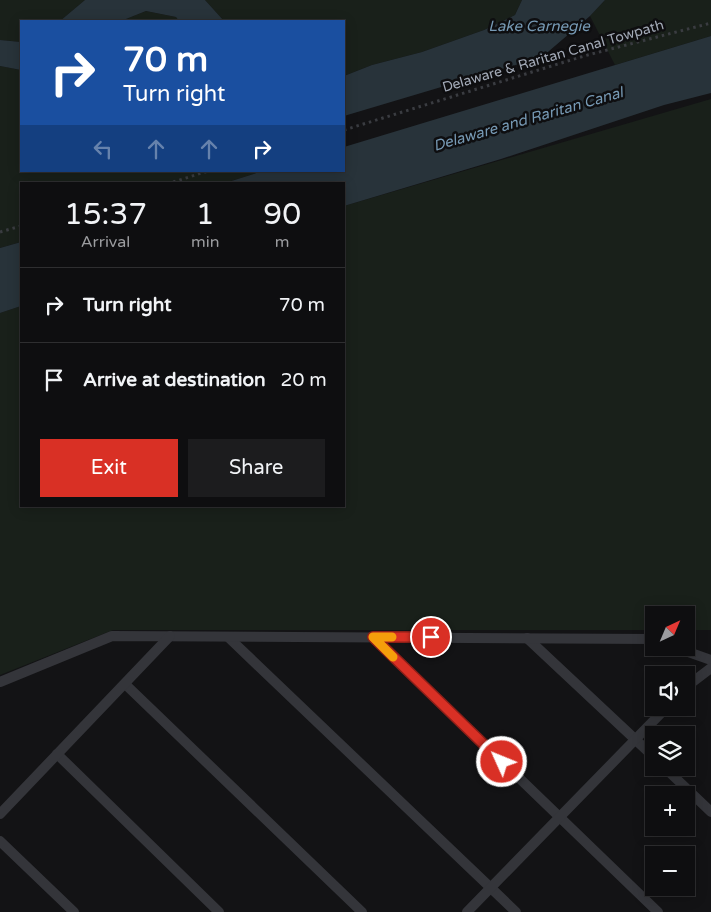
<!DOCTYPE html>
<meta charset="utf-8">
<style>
:root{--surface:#0e0e10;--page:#1c1c1e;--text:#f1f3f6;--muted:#9b9c9f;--line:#2e2e30;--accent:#d93025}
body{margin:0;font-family:"Varela Round",sans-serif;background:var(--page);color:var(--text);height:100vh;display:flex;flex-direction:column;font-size:19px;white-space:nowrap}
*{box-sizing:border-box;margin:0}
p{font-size:16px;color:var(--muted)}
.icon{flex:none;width:28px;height:28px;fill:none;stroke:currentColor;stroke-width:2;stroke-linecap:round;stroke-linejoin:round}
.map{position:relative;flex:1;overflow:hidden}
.side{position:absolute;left:20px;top:182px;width:325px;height:325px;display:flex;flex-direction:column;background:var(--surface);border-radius:0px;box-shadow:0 2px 12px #0003,0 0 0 1px var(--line)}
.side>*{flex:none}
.top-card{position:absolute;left:20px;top:20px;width:325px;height:152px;border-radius:0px;box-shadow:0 2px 12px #0003,0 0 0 1px var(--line);background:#1a4fa0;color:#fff;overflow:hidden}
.needle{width:32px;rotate:44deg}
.fabs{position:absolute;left:645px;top:606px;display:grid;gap:10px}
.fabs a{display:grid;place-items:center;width:50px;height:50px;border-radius:0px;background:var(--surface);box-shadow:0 2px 12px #0003,0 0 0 1px var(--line);font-size:25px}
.pin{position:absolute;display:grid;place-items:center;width:42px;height:42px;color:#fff;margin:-21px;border:2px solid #fff;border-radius:50%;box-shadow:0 1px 5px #0007}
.me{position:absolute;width:55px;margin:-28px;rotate:314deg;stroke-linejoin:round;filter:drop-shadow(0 0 4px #0008)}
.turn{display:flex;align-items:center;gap:18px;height:105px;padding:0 20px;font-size:22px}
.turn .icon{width:65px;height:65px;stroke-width:2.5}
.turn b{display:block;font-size:35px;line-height:42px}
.lanes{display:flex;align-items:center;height:48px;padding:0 20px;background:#0003;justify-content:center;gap:25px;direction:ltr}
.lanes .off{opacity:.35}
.eta{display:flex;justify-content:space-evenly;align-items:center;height:85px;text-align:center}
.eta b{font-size:30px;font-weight:600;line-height:35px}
.primary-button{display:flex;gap:10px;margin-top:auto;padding:10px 20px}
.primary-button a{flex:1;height:58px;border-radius:0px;background:var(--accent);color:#fff;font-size:20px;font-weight:600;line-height:58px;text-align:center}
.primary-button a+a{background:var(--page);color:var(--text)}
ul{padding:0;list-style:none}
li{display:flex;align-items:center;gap:15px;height:75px;padding:0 20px;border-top:1px solid var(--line)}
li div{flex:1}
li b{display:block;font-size:19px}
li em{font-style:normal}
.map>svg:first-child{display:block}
.green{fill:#19201a}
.water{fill:#28333a}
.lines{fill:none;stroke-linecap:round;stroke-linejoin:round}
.path{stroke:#3a3c41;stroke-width:3;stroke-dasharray:2.5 4;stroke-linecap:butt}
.service{stroke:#34353a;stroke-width:10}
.route-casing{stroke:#8d1f18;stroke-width:12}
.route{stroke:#d93025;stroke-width:9}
.slow{stroke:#f59e0b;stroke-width:9}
.labels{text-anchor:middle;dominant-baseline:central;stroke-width:5;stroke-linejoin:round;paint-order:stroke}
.street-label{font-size:14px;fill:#a3aab7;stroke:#0e0e10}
.water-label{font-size:15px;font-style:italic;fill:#779ab5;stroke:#0e0e10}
</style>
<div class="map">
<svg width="711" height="912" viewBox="0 0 711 912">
<rect width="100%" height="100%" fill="#131315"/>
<g class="green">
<polygon points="0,0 85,0 60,21 21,21 21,42 0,40"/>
<polygon points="205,0 522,0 515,15 484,30 422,52 372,65 344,76 344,21 224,21"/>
<polygon points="605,0 711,0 711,36 615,65 590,16"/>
<polygon points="146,11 176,17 179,21 121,21"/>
<polygon points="0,66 21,70 21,171 263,171 222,184 21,184 21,242 0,248"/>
<polygon points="711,99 711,630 686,630 686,615 654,615 654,630 113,630 0,675 0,313 21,306 21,506 344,506 344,206"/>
</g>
<g class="water">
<polygon points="85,0 205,0 224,21 179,21 176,17 146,11 121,21 60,21"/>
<polygon points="522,0 605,0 590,16 542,57 344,116 344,76 372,65 422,52 484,30 515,15"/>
<polygon points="711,36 711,93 664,105 501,159 344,206 344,184 222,184 263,171 344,171 344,147"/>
<polygon points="0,40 21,42 21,70 0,66"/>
<polygon points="21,242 21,306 0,313 0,248"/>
</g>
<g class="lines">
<g class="path">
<polyline points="344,130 584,56 711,23"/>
<polyline points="167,184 208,171"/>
<polyline points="0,232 21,226"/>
</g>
<g class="service">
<polyline points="228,637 516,912"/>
<polyline points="373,637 658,912"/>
<polyline points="527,638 654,757"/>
<polyline points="677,648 711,660"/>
<polyline points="0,682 112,636 654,639"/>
<polyline points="125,684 362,912"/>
<polyline points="686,687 711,668"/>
<polyline points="57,754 219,912"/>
<polyline points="665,768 711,812"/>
<polyline points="0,814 170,636"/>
<polyline points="0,841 74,912"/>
<polyline points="467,912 666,708"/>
</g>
</g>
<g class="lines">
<g class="route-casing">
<polyline id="route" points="431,637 373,637 502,762"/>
</g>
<use href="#route" class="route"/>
<polyline class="slow" points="392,637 373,637 393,657"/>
</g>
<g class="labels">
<g class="street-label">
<text transform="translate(553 56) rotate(-16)">Delaware &amp; Raritan Canal Towpath</text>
</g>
<g class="water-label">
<text x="539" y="26">Lake Carnegie</text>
<text transform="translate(528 119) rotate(-16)">Delaware and Raritan Canal</text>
</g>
</g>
</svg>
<div class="fabs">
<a><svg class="needle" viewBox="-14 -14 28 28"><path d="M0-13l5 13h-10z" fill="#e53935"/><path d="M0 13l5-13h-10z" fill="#9b9c9f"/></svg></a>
<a><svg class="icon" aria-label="sound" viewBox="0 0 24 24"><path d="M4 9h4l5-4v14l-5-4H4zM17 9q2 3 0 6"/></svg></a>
<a><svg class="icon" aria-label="layers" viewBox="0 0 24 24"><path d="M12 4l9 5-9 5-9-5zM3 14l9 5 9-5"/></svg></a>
<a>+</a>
<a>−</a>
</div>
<div class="pin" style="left:431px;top:637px;background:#d93025"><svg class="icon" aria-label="arrive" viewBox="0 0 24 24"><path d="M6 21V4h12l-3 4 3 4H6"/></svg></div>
<svg class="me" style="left:502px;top:762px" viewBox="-20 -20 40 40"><circle r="17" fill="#d93025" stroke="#fff" stroke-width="3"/><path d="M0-11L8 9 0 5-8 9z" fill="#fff"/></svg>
<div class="top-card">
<div class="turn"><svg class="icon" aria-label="right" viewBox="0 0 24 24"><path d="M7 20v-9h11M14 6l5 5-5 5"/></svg><div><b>70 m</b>Turn right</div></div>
<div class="lanes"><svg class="icon off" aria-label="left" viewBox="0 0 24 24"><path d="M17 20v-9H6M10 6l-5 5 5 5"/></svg><svg class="icon off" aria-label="ahead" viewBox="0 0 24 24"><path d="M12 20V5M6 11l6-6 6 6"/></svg><svg class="icon off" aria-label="ahead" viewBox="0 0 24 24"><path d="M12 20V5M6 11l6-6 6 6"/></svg><svg class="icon" aria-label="right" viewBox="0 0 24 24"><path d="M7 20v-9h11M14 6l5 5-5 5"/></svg></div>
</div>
<section class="side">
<div class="eta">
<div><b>15:37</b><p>Arrival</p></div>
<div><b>1</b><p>min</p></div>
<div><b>90</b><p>m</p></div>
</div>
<ul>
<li><svg class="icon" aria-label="right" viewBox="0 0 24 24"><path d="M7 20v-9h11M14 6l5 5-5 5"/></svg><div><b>Turn right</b></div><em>70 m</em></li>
<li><svg class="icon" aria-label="arrive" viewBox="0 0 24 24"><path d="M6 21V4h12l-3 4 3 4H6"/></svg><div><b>Arrive at destination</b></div><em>20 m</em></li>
</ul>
<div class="primary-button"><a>Exit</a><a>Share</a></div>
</section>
</div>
